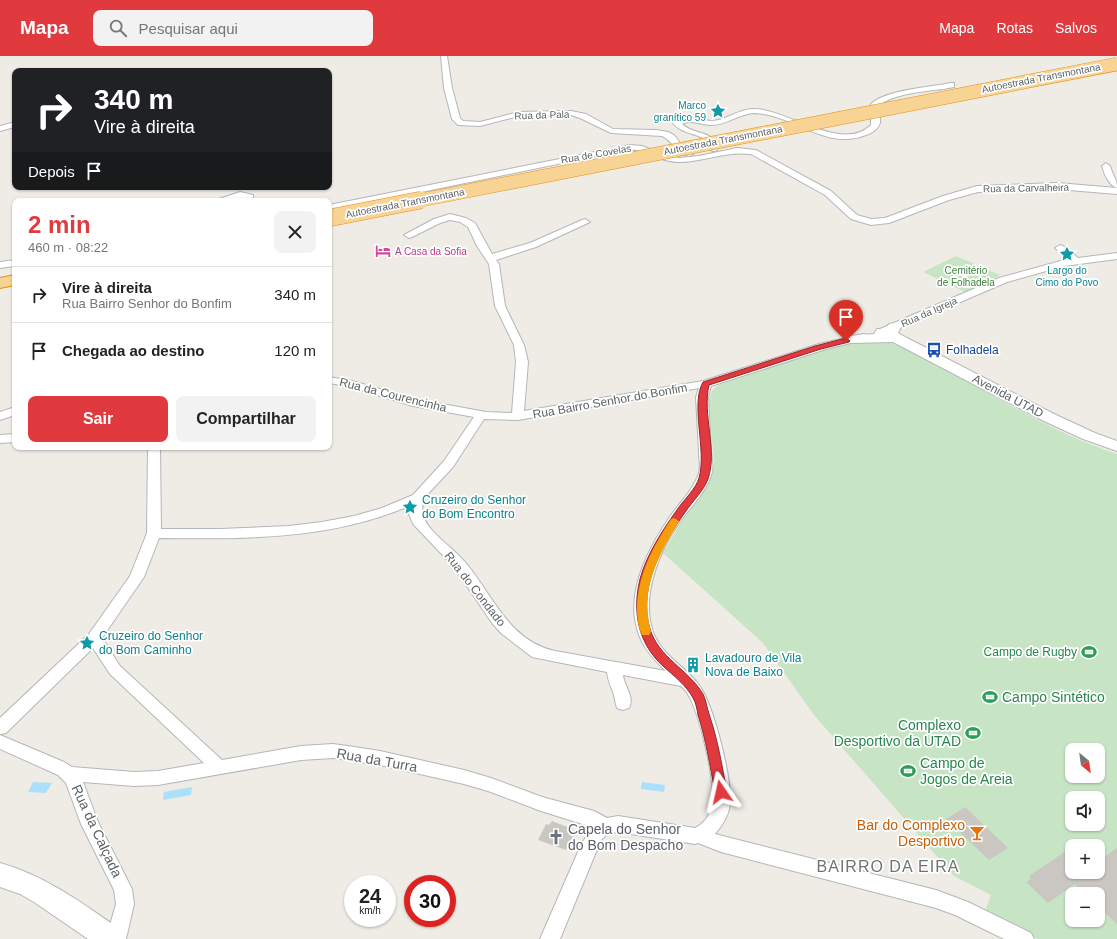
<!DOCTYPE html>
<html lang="pt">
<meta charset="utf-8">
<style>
:root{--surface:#fff;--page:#f2f2f2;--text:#222;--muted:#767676;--line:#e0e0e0;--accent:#e13a3e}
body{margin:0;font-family:Helvetica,sans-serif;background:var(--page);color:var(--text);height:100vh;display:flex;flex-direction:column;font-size:15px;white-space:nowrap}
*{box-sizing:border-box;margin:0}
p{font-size:13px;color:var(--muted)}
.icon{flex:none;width:22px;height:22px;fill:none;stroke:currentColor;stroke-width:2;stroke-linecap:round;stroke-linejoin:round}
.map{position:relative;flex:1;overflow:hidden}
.sheet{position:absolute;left:12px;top:142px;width:320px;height:252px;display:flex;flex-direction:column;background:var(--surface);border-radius:8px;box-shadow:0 1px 3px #0004}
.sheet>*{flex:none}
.guide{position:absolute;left:12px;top:12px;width:320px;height:122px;border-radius:8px;box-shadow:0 1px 3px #0004;background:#202124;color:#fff;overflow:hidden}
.needle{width:26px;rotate:151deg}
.tools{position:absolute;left:1065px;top:687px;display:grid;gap:8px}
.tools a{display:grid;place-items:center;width:40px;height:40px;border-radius:8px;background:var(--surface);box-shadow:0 1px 3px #0004;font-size:20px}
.speed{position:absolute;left:344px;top:819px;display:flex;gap:8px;font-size:20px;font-weight:700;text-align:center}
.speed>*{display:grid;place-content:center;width:52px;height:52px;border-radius:50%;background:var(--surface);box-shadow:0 1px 3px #0004;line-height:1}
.speed small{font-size:10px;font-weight:400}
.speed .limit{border:6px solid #d22;background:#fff;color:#111}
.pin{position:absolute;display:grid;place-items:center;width:34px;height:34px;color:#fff;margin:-41px -17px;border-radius:50% 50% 50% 0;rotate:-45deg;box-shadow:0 0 4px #0007}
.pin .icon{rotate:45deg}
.me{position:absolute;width:44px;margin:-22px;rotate:349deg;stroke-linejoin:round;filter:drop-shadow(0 0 3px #0008)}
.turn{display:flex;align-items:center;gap:14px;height:84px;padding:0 16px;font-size:18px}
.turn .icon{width:52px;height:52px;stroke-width:2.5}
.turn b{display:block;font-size:28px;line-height:34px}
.then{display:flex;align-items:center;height:38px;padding:0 16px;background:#0003;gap:8px;font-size:15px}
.round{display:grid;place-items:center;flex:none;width:42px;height:42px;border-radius:8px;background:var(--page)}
.summary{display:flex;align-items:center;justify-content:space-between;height:68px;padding:0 16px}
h1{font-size:24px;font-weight:700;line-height:30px;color:var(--accent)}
.primary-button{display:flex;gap:8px;margin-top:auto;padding:8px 16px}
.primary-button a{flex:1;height:46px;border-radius:8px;background:var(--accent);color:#fff;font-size:16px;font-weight:700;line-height:46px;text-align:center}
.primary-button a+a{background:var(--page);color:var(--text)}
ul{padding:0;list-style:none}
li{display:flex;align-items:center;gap:12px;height:56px;padding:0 16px;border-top:1px solid var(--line)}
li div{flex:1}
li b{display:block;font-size:15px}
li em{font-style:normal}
header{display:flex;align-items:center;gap:24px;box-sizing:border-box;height:56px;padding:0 20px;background:var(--accent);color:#fff}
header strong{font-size:19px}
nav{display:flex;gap:22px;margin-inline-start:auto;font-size:14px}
.search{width:280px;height:36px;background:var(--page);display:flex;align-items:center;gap:10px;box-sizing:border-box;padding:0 14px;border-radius:8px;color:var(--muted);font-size:15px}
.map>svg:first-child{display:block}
.green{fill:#c7e5c4;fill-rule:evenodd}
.water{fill:#aae0fb}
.building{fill:#cac7c2}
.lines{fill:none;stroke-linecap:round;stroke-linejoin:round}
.minor-casing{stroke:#b3b6ba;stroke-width:2}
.tertiary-casing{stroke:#b3b6ba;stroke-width:2}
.secondary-casing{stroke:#b2b6ba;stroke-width:2}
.motorway-casing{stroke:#e98d0b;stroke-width:2}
.minor{fill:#fff;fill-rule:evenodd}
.tertiary{fill:#fff;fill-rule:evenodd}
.secondary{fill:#fff;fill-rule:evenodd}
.motorway{fill:#f8d494;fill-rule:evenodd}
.motorway-bridge-far1-casing{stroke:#e98d0b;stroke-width:14;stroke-linecap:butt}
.motorway-bridge-casing{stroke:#e98d0b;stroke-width:18;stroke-linecap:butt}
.motorway-bridge-far1{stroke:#f8d494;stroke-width:13}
.motorway-bridge{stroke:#f8d494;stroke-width:17}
.route{fill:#e13a3e;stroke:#922628}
.slow{fill:#f59e0b}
.labels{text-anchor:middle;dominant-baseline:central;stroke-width:3.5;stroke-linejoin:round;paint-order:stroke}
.far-street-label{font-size:10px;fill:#5d6265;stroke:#fff}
.far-culture-label{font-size:10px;fill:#0d838f;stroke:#fff;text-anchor:end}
.far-hotel-label{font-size:10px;fill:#b23c85;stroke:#fff;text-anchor:start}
.far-park-label{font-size:10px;fill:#3d8139;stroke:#fff}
.transit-label{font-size:12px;fill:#164399;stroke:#fff;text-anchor:start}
.street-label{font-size:12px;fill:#5d6265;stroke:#fff}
.culture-label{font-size:12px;fill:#0d838f;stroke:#fff;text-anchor:start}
.leisure-label{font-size:12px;fill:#27864d;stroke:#fff;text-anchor:end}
.near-leisure-label{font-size:14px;fill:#27864d;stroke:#fff;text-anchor:start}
.near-street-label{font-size:14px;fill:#5d6265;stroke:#fff}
.near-food-label{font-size:14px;fill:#c56008;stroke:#fff;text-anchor:end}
.near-worship-label{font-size:14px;fill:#5b616d;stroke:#fff;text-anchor:start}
.near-neighbourhood-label{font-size:16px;letter-spacing:1px;fill:#6e7477;stroke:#fff}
</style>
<header>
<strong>Mapa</strong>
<div class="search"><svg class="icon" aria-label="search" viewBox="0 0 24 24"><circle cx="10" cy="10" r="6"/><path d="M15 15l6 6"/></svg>Pesquisar aqui</div>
<nav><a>Mapa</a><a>Rotas</a><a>Salvos</a></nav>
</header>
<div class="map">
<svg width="1117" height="883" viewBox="0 0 1117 883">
<rect width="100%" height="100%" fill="#efece6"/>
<g class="green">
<polygon points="956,200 1000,219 967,237 923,216"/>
<path d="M 868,286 L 885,286 L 900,290 C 973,324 1040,373 1117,398 L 1117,883 L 1038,883 L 984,858 L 991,839 L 954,820 L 814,659 L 763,587 L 663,497 L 680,468 L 704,435 L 712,419 L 714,404 L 708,346 L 712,335 L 717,330 L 732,323 L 814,295 L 844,288 ZM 1072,694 L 1098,694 L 1098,720 L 1072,720 ZM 1072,742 L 1098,742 L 1098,768 L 1072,768 ZM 1072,790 L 1098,790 L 1098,816 L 1072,816 ZM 1072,838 L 1098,838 L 1098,864 L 1072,864 Z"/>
</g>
<g class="water">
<polygon points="33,726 52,727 46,737 28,736"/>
<polygon points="642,726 665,729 664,736 641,733"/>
<polygon points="192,731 191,739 163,744 164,736"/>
</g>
<g class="building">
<polygon points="965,751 1008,792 989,804 946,763"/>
<polygon points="552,765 570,772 568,776 574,778 566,794 538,784 546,768 549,769"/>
<polygon points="1072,791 1072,816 1098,816 1098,805 1117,792 1117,868 1098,850 1098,838 1086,838 1075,828 1048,847 1026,826 1031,823 1029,820"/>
</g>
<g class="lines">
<g class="minor-casing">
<g id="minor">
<path d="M 441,0 L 447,0 L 452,32 L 460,62 L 463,65 L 480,66 L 519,56 L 571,55 L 586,58 L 613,73 L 656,74 L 668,76 L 674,79 L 684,92 L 693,98 L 689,100 C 676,97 673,85 662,80 L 611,77 L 580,62 L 571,59 L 519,60 L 480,70 L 458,69 L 452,63 L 444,32 Z"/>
<path d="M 951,27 L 954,27 L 954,31 C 929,36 900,35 879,49 C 878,55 881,61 880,67 C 878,73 872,77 866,79 C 826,95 794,59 755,57 C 740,57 727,69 711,69 C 702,69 691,63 682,68 C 694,79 709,74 719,89 L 716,95 L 713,95 L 709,93 L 711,89 C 702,76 683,80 673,67 C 684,56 698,64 711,65 C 726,65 739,52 755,53 C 788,54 843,97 871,69 L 871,48 C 885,34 931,31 951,27 Z"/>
<polygon points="15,66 15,71 0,75 0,70"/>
<path d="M 630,89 L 642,90 L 669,100 L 679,102 L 699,100 L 737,92 L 756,94 L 831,135 L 857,159 L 871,163 L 885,162 L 943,140 L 977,130 L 1057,127 L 1117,132 L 1117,138 L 1057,133 L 978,136 L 949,144 L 889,167 L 871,169 L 851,163 L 825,139 L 751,98 C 727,95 705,105 681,106 C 663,107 647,95 630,93 L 329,155 L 329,149 Z"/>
<path d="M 1106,107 L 1110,110 C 1112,118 1117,123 1117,132 C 1109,129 1104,118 1102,110 Z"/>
<polygon points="240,136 253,139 253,145 245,145 245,143 241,142 231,145 218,145 219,143"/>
<path d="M 450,158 L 466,162 L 475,167 L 492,198 L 530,187 L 582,164 L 585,163 L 590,166 L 536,191 L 496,204 L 499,208 L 505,250 L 524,289 L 528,306 L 524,355 L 703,325 L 819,288 L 863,278 L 867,279 L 868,281 L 867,283 L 826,293 L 711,330 L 708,341 C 709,359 710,377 711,395 C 712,402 713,410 712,416 C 707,436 690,451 679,467 C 660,494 643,535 651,569 C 657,597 683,608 699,629 C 714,649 732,723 730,748 C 729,759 722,770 715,778 L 936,834 L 968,846 L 1031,877 L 1034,883 L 1004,883 L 955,859 L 936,852 L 721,796 L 698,787 L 695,788 L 618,776 L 608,777 L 601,784 L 560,883 L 540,883 L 581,789 L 592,771 L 541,755 L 488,735 L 464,728 L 380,709 L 333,702 L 301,704 L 158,729 L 134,730 L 83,726 L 98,766 L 132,833 L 134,848 L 126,883 L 106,883 L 116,848 L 114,834 L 81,768 L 66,727 L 58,719 L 0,693 L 0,679 L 64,706 L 72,711 L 134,716 L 158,715 L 204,707 L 110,618 L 93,592 L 6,677 L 0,678 L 0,662 L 89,578 L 130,520 L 147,477 L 148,391 L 160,391 L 161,473 L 221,473 L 289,470 L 322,466 L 354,460 L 382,452 L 413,439 L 444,405 L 474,361 L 413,350 L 347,330 L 329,327 L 329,321 L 352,325 L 415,343 L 486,356 L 512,357 L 516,306 L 514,289 L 495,250 L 489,208 L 477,190 L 468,171 L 460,166 L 450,164 L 440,167 L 412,181 L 409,182 L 404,179 L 434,163 ZM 699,332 L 696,341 C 697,359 698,377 699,396 C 699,402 701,411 699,417 C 693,435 679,447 669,462 C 648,493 625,538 638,576 C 643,592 654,604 666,615 L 555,595 C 508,585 492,537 464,505 C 454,493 429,476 424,462 C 421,455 422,448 425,441 L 453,411 L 484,363 L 518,364 ZM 409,450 L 409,458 L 413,468 L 454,511 L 492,567 L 501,577 L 532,601 L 607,616 C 608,624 610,629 613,636 C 615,641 615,647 617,652 L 623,654 L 629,652 C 635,641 624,630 623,619 L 681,630 C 684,633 687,636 689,640 C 700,659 717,731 712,751 C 709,761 703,768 695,772 L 618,760 L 607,762 L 594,755 L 542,741 L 491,722 L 464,714 L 380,695 L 348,690 L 333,688 L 301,690 L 222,704 L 120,610 L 102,582 L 144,521 L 159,482 C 244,483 330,484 409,450 Z"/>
<polygon points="1060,189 1063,190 1078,202 1117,197 1117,203 1064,210 1007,226 888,277 884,278 879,275 880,273 999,222 1068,203 1055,192"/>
<polygon points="15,204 15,210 0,212 0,206"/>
<polygon points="15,351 15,359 0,364 0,356"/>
<polygon points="15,378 15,386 0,387 0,379"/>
</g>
</g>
<g class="tertiary-casing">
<polygon id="tertiary" points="894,267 899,268 901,271 898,277 907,282 1056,359 1095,377 1117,385 1117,395 1083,383 1044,365 893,286 852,287 847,286 845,283 847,280 874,278 877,273 886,273 889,268"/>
</g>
<g class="secondary-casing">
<path id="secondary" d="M 0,807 C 46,820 82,847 121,874 L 125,883 L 88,883 L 34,846 L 20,838 L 0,831 Z"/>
</g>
<g class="motorway-casing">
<polygon id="motorway" points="15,219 15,229 0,232 0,222"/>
</g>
<use href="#minor" class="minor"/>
<use href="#tertiary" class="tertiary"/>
<use href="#secondary" class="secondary"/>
<use href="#motorway" class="motorway"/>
<g class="motorway-bridge-far1-casing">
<polyline id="motorway-bridge-far1" points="416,145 1117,8"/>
</g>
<g class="motorway-bridge-casing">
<polyline id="motorway-bridge" points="329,162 421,144"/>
</g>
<use href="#motorway-bridge-far1" class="motorway-bridge-far1"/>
<use href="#motorway-bridge" class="motorway-bridge"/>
</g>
<path class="route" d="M 846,282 L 850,285 L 849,286 L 821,293 L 709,329 C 702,359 718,394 708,423 C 704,434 693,445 686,455 C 663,487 637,532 650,573 C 659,602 688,613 703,638 C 706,644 707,652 709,658 C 718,684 722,710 727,736 L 725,739 L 721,741 L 717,739 L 715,736 C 710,710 706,684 698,659 C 697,653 696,647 693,642 C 686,629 674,620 664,611 C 638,588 632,556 640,523 C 647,497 664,472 679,451 C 685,443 696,432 699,422 C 707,394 690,349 703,326 L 815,290 Z"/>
<path class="slow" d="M 674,462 L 679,465 C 657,504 640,530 651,576 L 649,579 L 642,579 C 638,571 637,561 637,552 C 638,518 653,491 671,463 Z"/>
<defs>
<g id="sight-bare" transform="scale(1.2)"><path d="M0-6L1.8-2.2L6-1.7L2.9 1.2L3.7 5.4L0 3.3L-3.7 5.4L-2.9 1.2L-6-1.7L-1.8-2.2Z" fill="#0f9aa8" stroke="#fff" stroke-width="2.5" paint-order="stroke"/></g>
<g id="hotel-bare" transform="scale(1.2)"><path d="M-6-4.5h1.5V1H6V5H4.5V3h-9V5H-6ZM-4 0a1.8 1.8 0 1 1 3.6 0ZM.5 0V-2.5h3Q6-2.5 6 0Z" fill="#d1479c" stroke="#fff" stroke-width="2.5" paint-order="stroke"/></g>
<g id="bus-bare" transform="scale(1.2)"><path d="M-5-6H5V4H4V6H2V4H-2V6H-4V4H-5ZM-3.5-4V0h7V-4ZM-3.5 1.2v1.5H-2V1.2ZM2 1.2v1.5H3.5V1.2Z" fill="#1a4fb4" stroke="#fff" stroke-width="2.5" paint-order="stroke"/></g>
<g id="stadium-bare" transform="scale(1.2)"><path d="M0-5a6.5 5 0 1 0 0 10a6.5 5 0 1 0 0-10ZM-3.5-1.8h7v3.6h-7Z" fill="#2e9e5b" stroke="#fff" stroke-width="2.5" paint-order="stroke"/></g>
<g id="building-bare" transform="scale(1.2)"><path d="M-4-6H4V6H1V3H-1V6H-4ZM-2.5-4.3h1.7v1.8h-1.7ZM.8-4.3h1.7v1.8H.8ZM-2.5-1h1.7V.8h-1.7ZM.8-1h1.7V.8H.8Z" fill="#0f9aa8" stroke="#fff" stroke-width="2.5" paint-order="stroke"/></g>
<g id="bar-bare" transform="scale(1.2)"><path d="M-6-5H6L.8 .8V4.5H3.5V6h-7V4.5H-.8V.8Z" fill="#e8710a" stroke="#fff" stroke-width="2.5" paint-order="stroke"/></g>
<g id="church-bare" transform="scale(1.2)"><path d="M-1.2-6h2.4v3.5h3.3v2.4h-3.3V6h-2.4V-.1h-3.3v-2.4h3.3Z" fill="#6b7280" stroke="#fff" stroke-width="2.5" paint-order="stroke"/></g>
</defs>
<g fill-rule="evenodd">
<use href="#sight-bare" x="718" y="55"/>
<use href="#hotel-bare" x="383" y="195"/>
<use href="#sight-bare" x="1067" y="198"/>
<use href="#bus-bare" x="934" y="294"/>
<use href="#sight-bare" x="410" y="451"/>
<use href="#sight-bare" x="87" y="587"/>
<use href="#stadium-bare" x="1089" y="596"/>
<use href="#building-bare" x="693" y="609"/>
<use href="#stadium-bare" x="990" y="641"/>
<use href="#stadium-bare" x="973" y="677"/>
<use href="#stadium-bare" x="908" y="715"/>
<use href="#bar-bare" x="977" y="777"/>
<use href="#church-bare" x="556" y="781"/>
</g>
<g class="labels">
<g class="far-street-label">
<text transform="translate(1041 22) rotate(-11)">Autoestrada Transmontana</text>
<text transform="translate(542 59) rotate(-2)">Rua da Pala</text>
<text transform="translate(723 84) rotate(-11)">Autoestrada Transmontana</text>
<text transform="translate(596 98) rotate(-10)">Rua de Covelas</text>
<text transform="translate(1026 132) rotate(-1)">Rua da Carvalheira</text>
<text transform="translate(405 147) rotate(-11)">Autoestrada Transmontana</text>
<text transform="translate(929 256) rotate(-24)">Rua da Igreja</text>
</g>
<g class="far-culture-label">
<text x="706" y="49">Marco<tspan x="706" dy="12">granítico 59</tspan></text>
<text x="1067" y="214" text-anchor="middle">Largo do<tspan x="1067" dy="12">Cimo do Povo</tspan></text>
</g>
<g class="far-hotel-label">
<text x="395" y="195">A Casa da Sofia</text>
</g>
<g class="far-park-label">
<text x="966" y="214">Cemitério<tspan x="966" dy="12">de Folhadela</tspan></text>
</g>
<g class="transit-label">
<text x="946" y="294">Folhadela</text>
</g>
<g class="street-label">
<text transform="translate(393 339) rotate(14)">Rua da Courencinha</text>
<text transform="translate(1008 340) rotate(28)">Avenida UTAD</text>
<text transform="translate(610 345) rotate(-10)">Rua Bairro Senhor do Bonfim</text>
<text transform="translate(475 533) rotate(52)">Rua do Condado</text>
</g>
<g class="culture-label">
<text x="422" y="444">Cruzeiro do Senhor<tspan x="422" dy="14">do Bom Encontro</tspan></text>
<text x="99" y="580">Cruzeiro do Senhor<tspan x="99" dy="14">do Bom Caminho</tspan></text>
<text x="705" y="602">Lavadouro de Vila<tspan x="705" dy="14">Nova de Baixo</tspan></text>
</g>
<g class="leisure-label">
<text x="1077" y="596">Campo de Rugby</text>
</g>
<g class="near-leisure-label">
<text x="1002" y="641">Campo Sintético</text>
<text x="961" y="669" text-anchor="end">Complexo<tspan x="961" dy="16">Desportivo da UTAD</tspan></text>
<text x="920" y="707">Campo de<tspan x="920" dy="16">Jogos de Areia</tspan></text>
</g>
<g class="near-street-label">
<text transform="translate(377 704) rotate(10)">Rua da Turra</text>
<text transform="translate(97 775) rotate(65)">Rua da Calçada</text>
</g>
<g class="near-food-label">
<text x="965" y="769">Bar do Complexo<tspan x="965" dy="16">Desportivo</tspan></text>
</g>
<g class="near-worship-label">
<text x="568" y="773">Capela do Senhor<tspan x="568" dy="16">do Bom Despacho</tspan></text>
</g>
<g class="near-neighbourhood-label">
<text x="888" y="810">BAIRRO DA EIRA</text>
</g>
</g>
</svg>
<div class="tools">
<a><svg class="needle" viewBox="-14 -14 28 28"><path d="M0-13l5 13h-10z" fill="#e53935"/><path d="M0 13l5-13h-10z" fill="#767676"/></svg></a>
<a><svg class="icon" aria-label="sound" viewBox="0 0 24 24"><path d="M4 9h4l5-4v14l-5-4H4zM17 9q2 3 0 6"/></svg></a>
<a>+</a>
<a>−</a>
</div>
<div class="speed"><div>24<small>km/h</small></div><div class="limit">30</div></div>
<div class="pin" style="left:846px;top:285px;background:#d93025"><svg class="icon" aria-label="arrive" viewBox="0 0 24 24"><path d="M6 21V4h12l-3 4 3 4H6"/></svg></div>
<svg class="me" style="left:721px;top:736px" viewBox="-20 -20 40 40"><path d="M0-17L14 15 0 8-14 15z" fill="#e13a3e" stroke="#fff" stroke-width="4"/></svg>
<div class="guide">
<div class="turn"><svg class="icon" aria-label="right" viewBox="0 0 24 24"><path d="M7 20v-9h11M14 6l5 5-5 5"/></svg><div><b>340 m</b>Vire à direita</div></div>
<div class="then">Depois<svg class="icon" aria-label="arrive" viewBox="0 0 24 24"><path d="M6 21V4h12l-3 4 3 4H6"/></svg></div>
</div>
<section class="sheet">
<div class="summary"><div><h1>2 min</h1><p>460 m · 08:22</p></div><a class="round"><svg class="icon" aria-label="close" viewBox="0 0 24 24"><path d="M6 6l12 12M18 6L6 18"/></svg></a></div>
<ul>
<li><svg class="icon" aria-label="right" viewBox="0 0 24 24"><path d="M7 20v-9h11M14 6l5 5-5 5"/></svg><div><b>Vire à direita</b><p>Rua Bairro Senhor do Bonfim</p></div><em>340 m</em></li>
<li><svg class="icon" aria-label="arrive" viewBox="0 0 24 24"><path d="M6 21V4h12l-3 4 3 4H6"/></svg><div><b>Chegada ao destino</b></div><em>120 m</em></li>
</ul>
<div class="primary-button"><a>Sair</a><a>Compartilhar</a></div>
</section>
</div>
